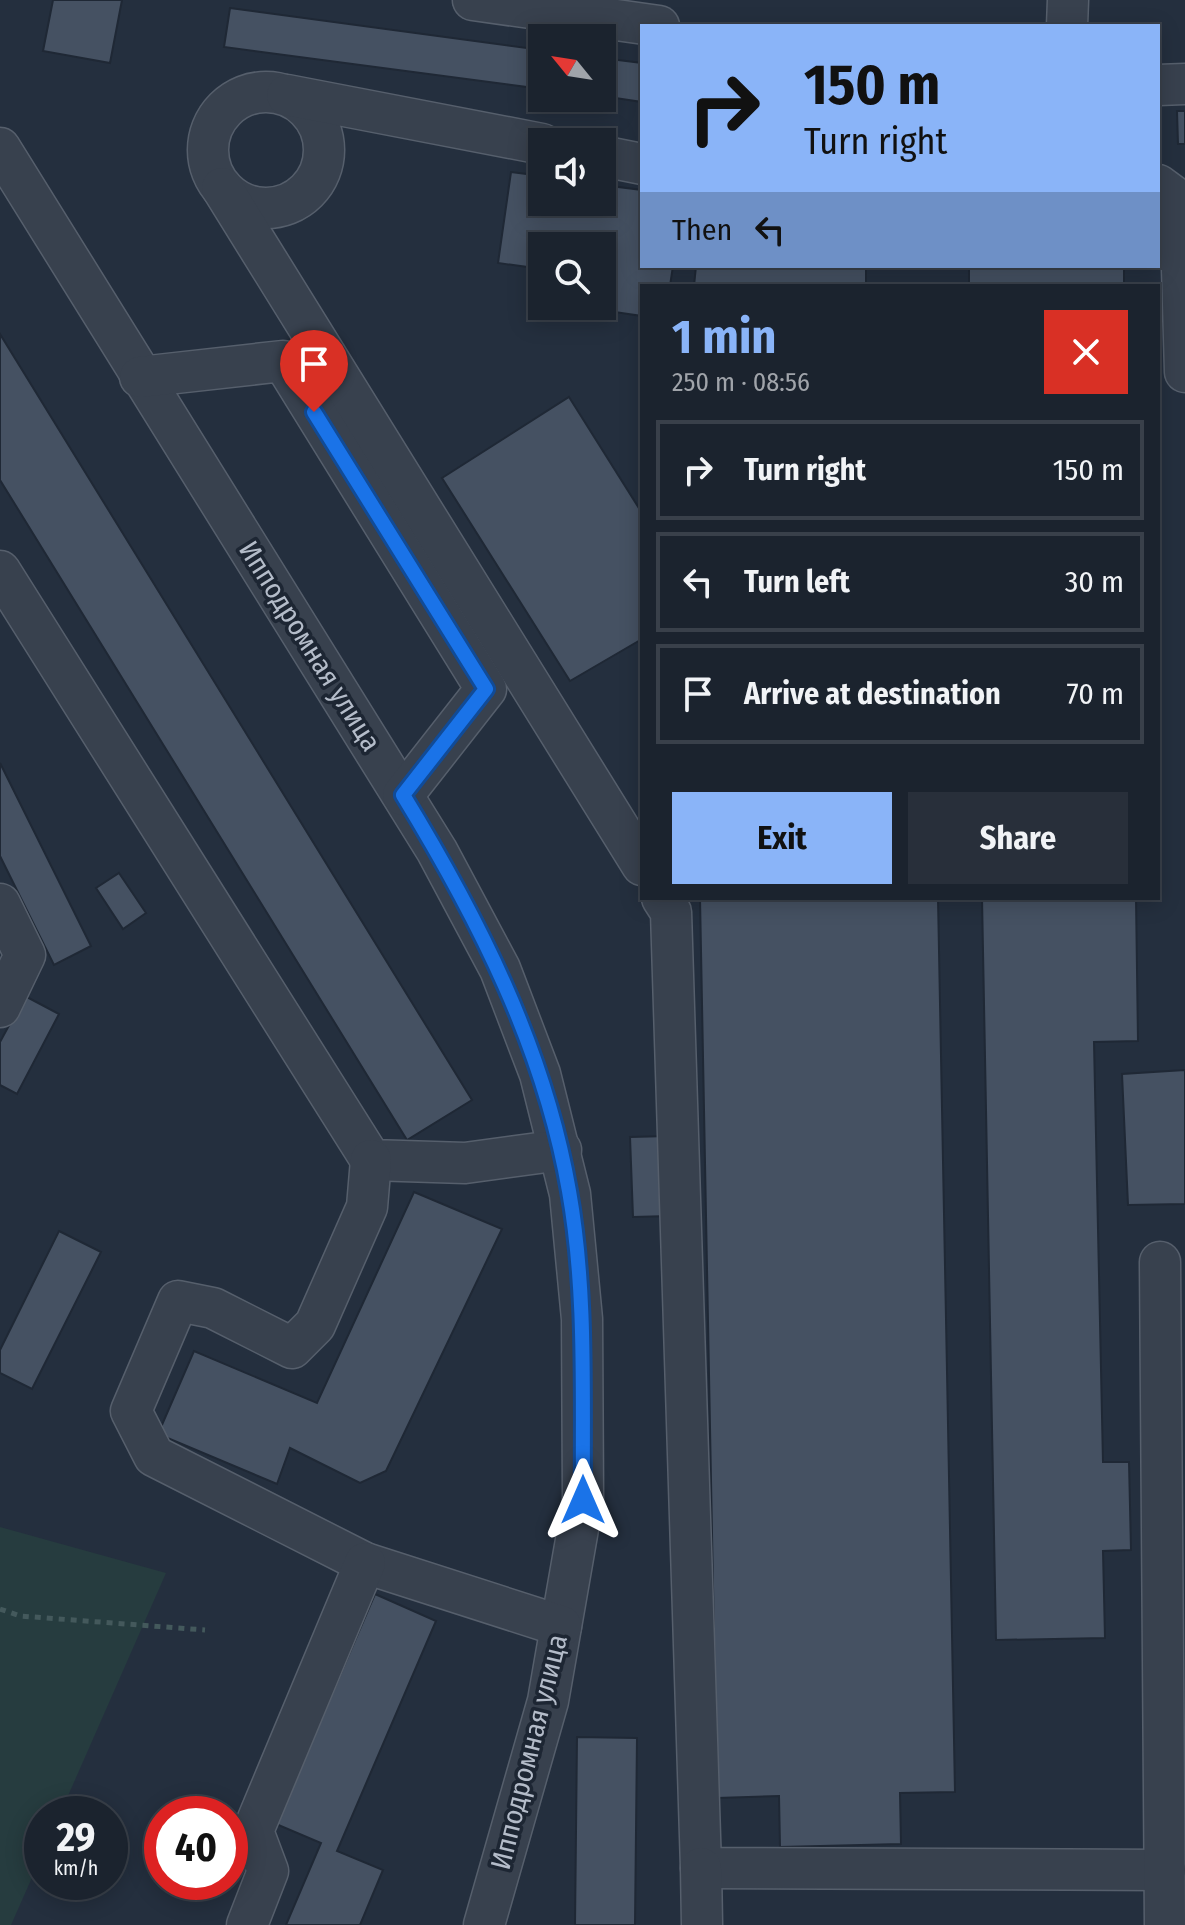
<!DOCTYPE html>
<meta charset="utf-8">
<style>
:root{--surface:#1b232e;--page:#282f3a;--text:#f1f3f6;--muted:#a0a4aa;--line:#39404a;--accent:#8ab4f8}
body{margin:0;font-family:"Fira Sans Condensed",sans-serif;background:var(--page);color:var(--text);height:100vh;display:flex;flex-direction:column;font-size:30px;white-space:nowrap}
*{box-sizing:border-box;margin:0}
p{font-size:26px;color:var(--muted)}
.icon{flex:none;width:44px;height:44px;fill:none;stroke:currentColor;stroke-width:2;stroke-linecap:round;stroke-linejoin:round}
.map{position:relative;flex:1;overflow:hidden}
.drawer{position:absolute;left:640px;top:284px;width:520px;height:616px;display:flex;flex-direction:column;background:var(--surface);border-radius:0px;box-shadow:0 4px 20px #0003,0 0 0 2px var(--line)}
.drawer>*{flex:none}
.banner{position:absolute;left:640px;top:24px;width:520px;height:244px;border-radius:0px;box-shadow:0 4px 20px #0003,0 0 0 2px var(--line);background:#8ab4f8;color:#111;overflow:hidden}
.needle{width:52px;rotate:300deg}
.controls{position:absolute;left:528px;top:24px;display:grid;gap:16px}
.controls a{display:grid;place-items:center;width:88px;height:88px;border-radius:0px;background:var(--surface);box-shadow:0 4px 20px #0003,0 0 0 2px var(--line);font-size:40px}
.speed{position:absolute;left:24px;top:1796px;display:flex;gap:16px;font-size:40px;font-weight:700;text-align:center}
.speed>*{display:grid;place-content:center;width:104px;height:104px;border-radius:50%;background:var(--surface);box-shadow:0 4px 20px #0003,0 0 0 2px var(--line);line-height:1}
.speed small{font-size:20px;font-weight:400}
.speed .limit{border:12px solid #d22;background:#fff;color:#111}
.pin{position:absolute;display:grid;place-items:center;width:68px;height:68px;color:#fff;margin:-82px -34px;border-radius:50% 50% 50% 0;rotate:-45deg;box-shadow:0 0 8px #0007}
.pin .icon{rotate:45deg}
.me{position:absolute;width:88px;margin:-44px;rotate:0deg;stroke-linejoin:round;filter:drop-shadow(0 0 6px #0008)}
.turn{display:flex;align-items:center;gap:28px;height:168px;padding:0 32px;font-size:36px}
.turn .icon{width:104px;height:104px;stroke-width:2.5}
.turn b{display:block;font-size:56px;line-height:68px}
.then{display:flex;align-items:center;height:76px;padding:0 32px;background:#0003;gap:16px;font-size:30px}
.round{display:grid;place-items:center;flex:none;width:84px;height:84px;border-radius:0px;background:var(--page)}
.head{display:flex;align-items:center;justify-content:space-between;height:136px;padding:0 32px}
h1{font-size:48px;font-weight:700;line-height:60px;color:var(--accent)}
.cta{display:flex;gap:16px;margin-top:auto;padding:16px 32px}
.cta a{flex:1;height:92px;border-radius:0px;background:var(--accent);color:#111;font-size:32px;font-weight:700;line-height:92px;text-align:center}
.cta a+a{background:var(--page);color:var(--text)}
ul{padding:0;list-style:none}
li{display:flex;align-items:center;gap:24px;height:100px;margin:0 16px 12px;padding:0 16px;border:4px solid var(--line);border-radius:0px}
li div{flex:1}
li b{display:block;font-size:30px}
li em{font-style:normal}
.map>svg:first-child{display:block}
.green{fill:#263c3f}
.building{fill:#455162;stroke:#1f2835;stroke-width:2}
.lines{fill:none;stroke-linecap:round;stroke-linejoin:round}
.minor-casing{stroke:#565f6c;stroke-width:43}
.path{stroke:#44595c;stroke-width:5;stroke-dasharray:6 6;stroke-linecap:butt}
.minor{stroke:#38414e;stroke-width:40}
.route-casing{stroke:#114b97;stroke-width:20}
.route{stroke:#1a73e8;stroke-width:14}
.labels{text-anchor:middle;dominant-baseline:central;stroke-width:7;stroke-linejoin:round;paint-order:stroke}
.street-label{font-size:28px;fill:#b4bcc9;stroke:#1d2633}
</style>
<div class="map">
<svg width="1185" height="1925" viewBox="0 0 1185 1925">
<rect width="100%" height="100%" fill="#242f3e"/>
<polygon class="green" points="0,1527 166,1573 60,1814 42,1814 42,1855 11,1925 0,1925"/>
<g class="building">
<polygon points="53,0 122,0 110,63 43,51"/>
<polygon points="230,8 542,50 542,89 224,47"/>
<polygon points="602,58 642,63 642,102 602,96"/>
<polygon points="1177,111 1185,111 1185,144 1178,144"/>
<polygon points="511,172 542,176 542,202 602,202 602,185 642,190 642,266 673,266 670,286 642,286 642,316 601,310 605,278 602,278 602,246 542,246 542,269 498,263"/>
<polygon points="696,266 866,266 866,286 694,286"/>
<rect x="969" y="266" width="155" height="20"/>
<polygon points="0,334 472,1100 407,1140 0,480"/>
<polygon points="569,397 642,513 642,639 570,681 442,478"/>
<polygon points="0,763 91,946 54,965 0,856"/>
<polygon points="119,873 146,913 123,929 96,888"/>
<polygon points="700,898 938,898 955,1792 900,1793 901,1844 780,1847 779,1796 717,1798"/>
<polygon points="982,898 1136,898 1138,1041 1094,1042 1103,1462 1129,1462 1131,1550 1103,1551 1105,1638 996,1640"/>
<polygon points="25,996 59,1014 17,1094 0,1085 0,1042"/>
<polygon points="1185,1070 1185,1204 1128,1205 1122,1074"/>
<polygon points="668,1136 670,1216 633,1217 630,1137"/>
<polygon points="414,1192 502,1229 386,1471 360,1483 290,1448 277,1484 158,1434 194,1351 317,1403"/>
<polygon points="59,1231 101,1252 32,1389 0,1373 0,1350"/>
<polygon points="375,1594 436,1621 337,1851 383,1870 360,1925 286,1925 321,1843 276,1824"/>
<polygon points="577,1737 637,1738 635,1925 575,1925"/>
</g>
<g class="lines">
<g class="minor-casing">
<g id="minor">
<polyline points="473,0 659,26"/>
<polyline points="1067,26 1068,0"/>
<polyline points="1158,85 1185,84"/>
<circle cx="266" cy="150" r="58"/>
<polyline points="287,95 542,144"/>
<polyline points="0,148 437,851 500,969 540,1074 570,1194 582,1319 583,1500 548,1701 484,1925"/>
<polyline points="602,156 642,164"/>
<polyline points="1158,185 1180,201 1185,372"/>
<polyline points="222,188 642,865"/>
<polyline points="140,377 283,361 486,689 403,795"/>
<polyline points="0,571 371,1160 465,1163 561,1150"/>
<polyline points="662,898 671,912 701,1868 1165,1870"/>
<polyline points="0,904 25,955 0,1007"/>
<polyline points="371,1160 367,1207 315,1325 292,1348 213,1308 178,1301 131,1411 154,1456 365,1563 561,1626"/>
<polyline points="1160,1262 1165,1925"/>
<polyline points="701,1868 702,1925"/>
<polyline points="247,1925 268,1871 253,1831 365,1563"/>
</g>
</g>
<polyline class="path" points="0,1609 20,1616 205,1630"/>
<use href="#minor" class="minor"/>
</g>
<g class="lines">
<g class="route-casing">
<path id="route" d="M 314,412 L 486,689 L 403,795 C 478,918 544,1047 569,1191 C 587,1292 582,1398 583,1500"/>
</g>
<use href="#route" class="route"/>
</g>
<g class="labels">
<g class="street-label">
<text transform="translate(310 646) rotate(58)">Ипподромная улица</text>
<text transform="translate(529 1752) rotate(-76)">Ипподромная улица</text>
</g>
</g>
</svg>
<div class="controls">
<a><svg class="needle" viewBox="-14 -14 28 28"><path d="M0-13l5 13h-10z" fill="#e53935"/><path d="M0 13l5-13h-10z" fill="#a0a4aa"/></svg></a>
<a><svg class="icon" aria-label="sound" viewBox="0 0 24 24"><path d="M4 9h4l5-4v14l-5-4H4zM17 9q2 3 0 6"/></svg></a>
<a><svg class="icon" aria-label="search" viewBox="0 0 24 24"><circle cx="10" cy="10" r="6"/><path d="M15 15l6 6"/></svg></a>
</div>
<div class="speed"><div>29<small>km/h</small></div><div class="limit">40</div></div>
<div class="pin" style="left:314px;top:412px;background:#d93025"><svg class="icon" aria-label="arrive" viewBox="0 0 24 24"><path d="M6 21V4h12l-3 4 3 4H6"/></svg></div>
<svg class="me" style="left:583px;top:1500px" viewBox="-20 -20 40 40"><path d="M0-17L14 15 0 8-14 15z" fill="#1a73e8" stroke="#fff" stroke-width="4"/></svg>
<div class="banner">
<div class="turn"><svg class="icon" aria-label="right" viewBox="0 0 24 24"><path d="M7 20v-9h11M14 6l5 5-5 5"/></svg><div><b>150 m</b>Turn right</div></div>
<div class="then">Then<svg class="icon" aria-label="left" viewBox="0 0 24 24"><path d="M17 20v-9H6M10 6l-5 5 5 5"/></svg></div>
</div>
<section class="drawer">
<div class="head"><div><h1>1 min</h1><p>250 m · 08:56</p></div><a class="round" style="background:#d93025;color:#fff"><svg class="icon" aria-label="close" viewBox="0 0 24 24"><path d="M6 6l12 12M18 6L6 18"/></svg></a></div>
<ul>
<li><svg class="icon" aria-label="right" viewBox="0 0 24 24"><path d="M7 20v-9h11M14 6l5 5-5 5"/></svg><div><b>Turn right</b></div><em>150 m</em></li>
<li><svg class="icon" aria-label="left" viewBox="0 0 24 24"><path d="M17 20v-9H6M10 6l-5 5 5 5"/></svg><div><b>Turn left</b></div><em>30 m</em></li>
<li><svg class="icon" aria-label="arrive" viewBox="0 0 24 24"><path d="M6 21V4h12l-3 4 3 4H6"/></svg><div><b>Arrive at destination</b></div><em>70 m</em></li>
</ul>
<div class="cta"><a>Exit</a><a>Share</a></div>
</section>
</div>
